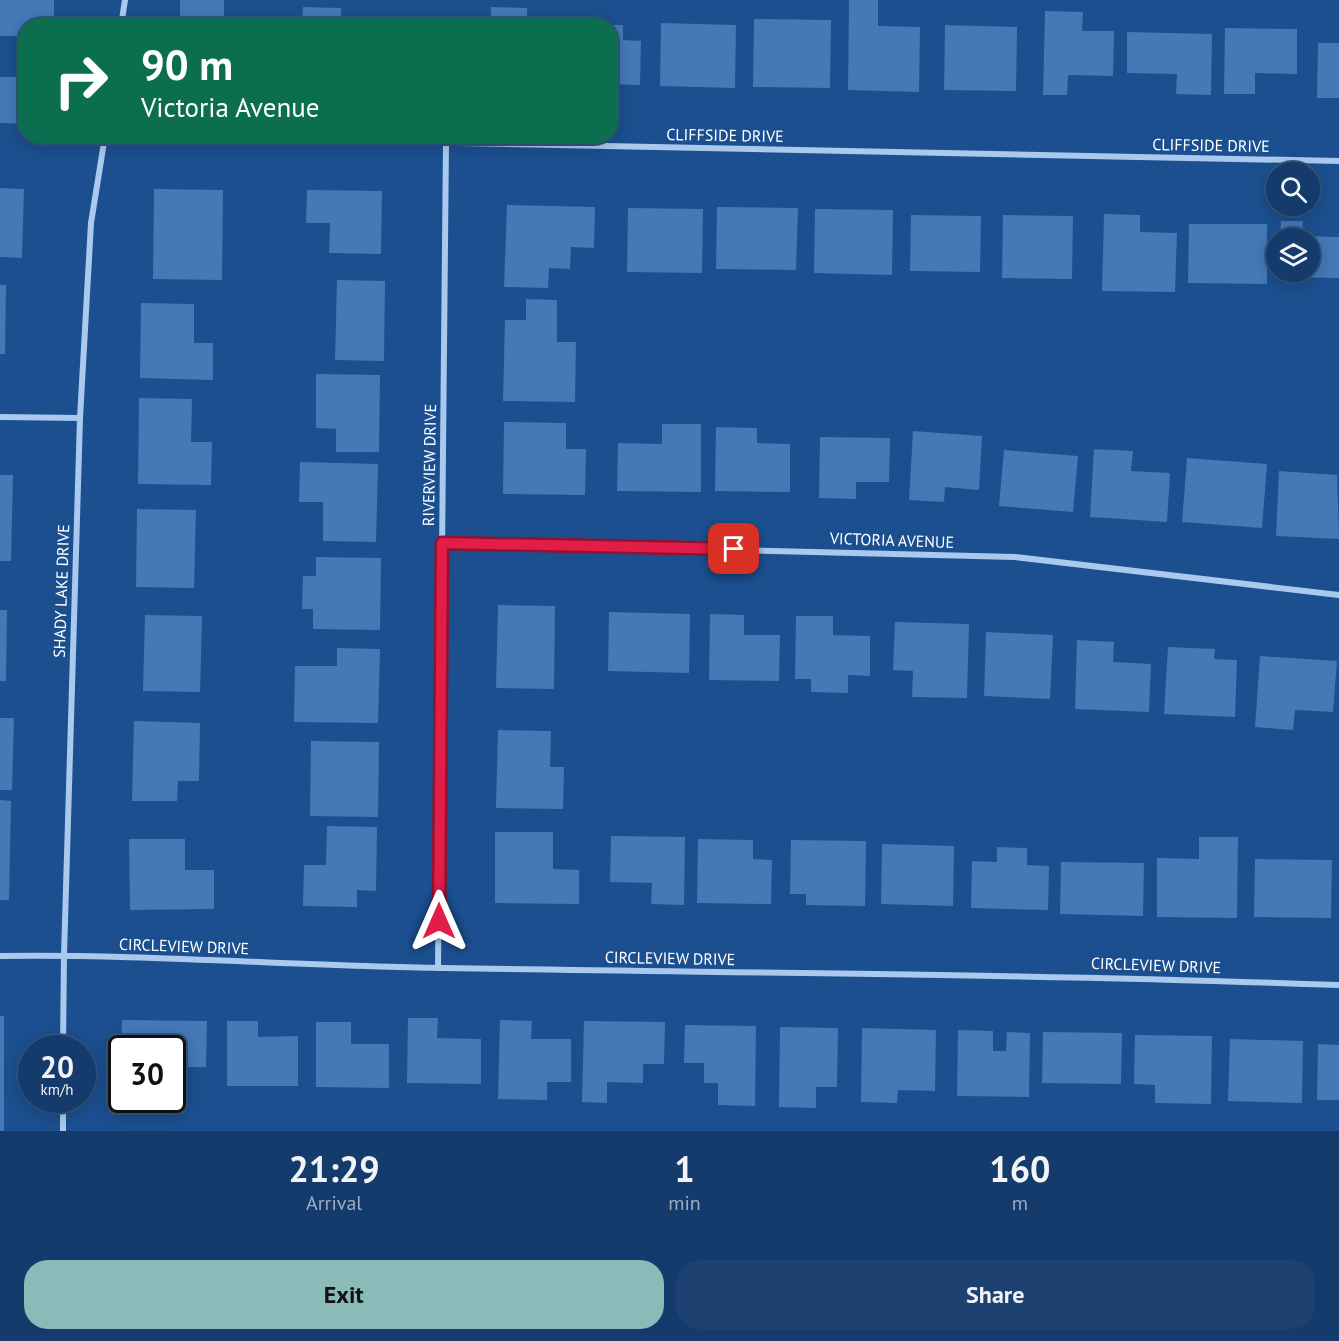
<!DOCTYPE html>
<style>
:root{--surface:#143b6b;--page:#1d4271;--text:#f1f3f6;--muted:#9dadc1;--line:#33557e;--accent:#8bbbb9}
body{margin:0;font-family:"PT Sans",sans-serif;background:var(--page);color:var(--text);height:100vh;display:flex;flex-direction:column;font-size:22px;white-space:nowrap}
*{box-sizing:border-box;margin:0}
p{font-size:20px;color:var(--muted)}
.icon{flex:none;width:33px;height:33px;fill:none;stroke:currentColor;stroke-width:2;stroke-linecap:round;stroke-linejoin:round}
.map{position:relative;height:1131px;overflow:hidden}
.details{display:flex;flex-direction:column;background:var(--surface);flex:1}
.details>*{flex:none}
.hud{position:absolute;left:18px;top:18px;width:600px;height:126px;border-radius:24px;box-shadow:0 3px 15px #0003,0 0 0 2px var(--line);background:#0b6e4f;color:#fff;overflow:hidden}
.tools{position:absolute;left:1266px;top:162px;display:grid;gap:12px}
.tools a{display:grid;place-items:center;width:54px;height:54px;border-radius:50%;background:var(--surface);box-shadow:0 3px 15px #0003,0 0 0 2px var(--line);font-size:30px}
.speed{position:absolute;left:18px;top:1035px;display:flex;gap:12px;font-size:30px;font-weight:700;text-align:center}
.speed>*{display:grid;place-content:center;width:78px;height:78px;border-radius:50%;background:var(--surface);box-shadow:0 3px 15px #0003,0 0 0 2px var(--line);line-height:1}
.speed small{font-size:15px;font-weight:400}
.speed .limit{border:3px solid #111;border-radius:9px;background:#fff;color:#111}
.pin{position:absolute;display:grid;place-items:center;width:51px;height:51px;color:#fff;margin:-26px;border-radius:12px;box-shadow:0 3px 9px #0006}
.me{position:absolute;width:66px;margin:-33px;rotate:0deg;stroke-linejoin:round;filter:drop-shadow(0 0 4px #0008)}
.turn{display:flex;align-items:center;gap:21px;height:126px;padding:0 24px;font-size:27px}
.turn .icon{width:78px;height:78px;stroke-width:2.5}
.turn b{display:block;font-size:42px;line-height:51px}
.eta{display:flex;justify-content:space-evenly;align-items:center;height:102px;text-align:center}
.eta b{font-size:36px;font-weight:800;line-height:42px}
.primary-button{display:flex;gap:12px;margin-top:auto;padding:12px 24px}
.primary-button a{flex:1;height:69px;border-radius:24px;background:var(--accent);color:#111;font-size:24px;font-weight:800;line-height:69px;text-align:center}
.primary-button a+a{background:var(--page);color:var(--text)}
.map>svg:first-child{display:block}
.building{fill:#4478b7}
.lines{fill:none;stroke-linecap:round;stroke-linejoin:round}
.street{stroke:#a9c9ee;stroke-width:6}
.route-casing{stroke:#92132f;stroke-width:15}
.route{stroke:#e11d48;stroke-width:10}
.labels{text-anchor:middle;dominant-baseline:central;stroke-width:4.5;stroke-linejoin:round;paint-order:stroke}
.street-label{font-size:16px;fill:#fff;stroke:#1b4f8f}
</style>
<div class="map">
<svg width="1339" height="1131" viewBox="0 0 1339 1131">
<rect width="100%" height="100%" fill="#1b4f8f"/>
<g class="building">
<polygon points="0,0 54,0 54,26 26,26 26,36 0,36"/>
<polygon points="180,0 224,0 224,18 249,18 249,26 180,26"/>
<polygon points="849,0 878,0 878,26 920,27 919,92 848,90"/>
<polygon points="303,7 341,8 341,19 363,19 363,26 279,26 279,22 302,22"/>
<polygon points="491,7 527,8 527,26 491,26"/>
<polygon points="1045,11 1083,12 1082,31 1114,31 1113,76 1068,75 1067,95 1043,95"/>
<polygon points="378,16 452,18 452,26 378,26"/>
<polygon points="754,19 831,20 830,88 753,87"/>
<polygon points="661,23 736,25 735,88 660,86"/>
<polygon points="623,25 623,40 641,41 640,85 610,84 610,25"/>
<polygon points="945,25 1017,27 1016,91 944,90"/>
<polygon points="1225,28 1297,29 1297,74 1255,73 1255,94 1224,94"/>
<polygon points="1127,32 1212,34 1211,95 1176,94 1177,74 1127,73"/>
<polygon points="1318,43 1339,43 1339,98 1317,98"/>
<polygon points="0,77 26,77 26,124 0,123"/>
<polygon points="0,188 24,189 22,258 0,257"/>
<polygon points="154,189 223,190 222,280 153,279"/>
<polygon points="307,190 382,191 381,254 329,253 330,223 306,223"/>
<polygon points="507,205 595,207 594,248 571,247 570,269 549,268 548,288 504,287"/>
<polygon points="717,207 798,208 796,270 716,269"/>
<polygon points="628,208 703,209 702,273 627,272"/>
<polygon points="815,209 893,210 892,275 814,273"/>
<polygon points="1104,214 1140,215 1140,232 1177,233 1175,292 1102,291"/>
<polygon points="911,215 981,216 980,272 910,271"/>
<polygon points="1003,215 1073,216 1072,279 1002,278"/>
<polygon points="1281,221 1303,221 1302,236 1339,237 1339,278 1280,277 1280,272 1310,272 1310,238 1280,238"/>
<polygon points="1189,224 1267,224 1267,284 1188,283"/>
<polygon points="337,280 385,281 384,361 335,360"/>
<polygon points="0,285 6,285 5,354 0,354"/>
<polygon points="526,299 557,300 557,342 576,342 575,402 503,401 505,320 526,320"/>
<polygon points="141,303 194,304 194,343 213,343 213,380 140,378"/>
<polygon points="316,374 380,375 379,452 336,452 336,429 316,428"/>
<polygon points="139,398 192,399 191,442 212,442 211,485 138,484"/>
<polygon points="504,422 566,423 566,449 586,449 585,495 503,494"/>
<polygon points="662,424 701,424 701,492 617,491 618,443 662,444"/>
<polygon points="716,427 757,428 757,443 790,444 790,492 715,491"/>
<polygon points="913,431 982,436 979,490 945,487 944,502 909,500"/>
<polygon points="820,437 890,438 889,482 856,482 856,499 819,498"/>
<polygon points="1094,449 1133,451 1131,471 1170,473 1167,522 1090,517"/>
<polygon points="1004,450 1078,456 1073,512 999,506"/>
<polygon points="1187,458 1267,464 1262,528 1182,522"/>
<polygon points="300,462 378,464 376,542 323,541 323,502 299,502"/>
<polygon points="1279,471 1337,475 1339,539 1276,536"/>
<polygon points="0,475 13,475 11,561 0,561"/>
<polygon points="137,509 196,510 194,588 136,587"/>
<polygon points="316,557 381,558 380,630 313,629 313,609 302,609 303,576 316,576"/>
<polygon points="498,605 555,606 554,689 496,688"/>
<polygon points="0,610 7,610 6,681 0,681"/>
<polygon points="609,612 690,614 689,673 608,671"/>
<polygon points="710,614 744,615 744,635 780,635 779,681 709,680"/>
<polygon points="145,615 202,616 200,692 143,691"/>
<polygon points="796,616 833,616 833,635 870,636 870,676 848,675 848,693 811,692 811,679 795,679"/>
<polygon points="895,622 969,624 967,698 912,697 913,671 893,670"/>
<polygon points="986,632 1053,635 1050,699 984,696"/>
<polygon points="1077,640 1114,642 1113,662 1151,664 1149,712 1075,709"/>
<polygon points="1168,647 1215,649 1214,659 1237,660 1235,717 1164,714"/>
<polygon points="337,648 380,649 378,723 294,722 295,666 337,666"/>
<polygon points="1260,656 1337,661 1333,712 1295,710 1293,730 1255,727"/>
<polygon points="0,718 14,718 12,790 0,790"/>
<polygon points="134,721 200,723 199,781 178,781 177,801 132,801"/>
<polygon points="498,730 551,731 550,767 564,767 563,809 496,808"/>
<polygon points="311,741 379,742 378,817 310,816"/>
<polygon points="0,800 11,801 9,900 0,900"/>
<polygon points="327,826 377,827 376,891 357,890 357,907 303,906 304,865 326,865"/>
<polygon points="495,832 553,832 553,869 579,870 579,904 495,903"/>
<polygon points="611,836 685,837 684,905 651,904 652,883 610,882"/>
<polygon points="1199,837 1238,837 1237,918 1157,917 1157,858 1199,859"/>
<polygon points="129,839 185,839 185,870 214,870 214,909 130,910"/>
<polygon points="698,839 753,840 753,859 772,860 771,904 697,903"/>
<polygon points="791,840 866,841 865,906 806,905 806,894 790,894"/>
<polygon points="882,844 954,846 953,906 881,904"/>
<polygon points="997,847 1027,848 1027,865 1049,866 1048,910 971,908 972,861 997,862"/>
<polygon points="1255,859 1332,860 1331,918 1254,917"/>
<polygon points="1061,862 1144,863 1143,916 1060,914"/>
<rect x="0" y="1016" width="4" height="115"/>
<polygon points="408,1018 438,1018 437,1038 481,1039 481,1084 407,1083"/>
<polygon points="122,1020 207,1021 206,1067 183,1067 183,1087 172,1086 172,1048 121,1048"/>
<polygon points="500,1020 532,1021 531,1039 571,1039 571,1082 547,1082 547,1100 498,1099"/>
<polygon points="227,1021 258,1021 258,1037 298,1036 298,1086 227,1086"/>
<polygon points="584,1021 665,1022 664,1064 643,1064 643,1083 607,1082 607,1103 582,1102"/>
<polygon points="316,1022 351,1022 351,1044 389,1044 389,1088 316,1087"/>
<polygon points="685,1025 756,1026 755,1106 718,1105 718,1083 704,1083 704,1063 684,1063"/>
<polygon points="780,1027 838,1028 837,1087 816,1087 816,1108 779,1107"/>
<polygon points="862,1028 936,1030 935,1091 898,1090 897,1103 861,1102"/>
<polygon points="958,1030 993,1031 993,1051 1006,1051 1007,1032 1030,1033 1029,1097 957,1096"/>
<polygon points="1043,1032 1122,1033 1121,1084 1042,1083"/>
<polygon points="1135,1035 1212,1036 1211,1104 1155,1103 1155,1085 1134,1084"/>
<polygon points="1230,1039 1303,1041 1302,1103 1228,1101"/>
<polygon points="1318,1044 1339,1045 1339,1100 1317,1100"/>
</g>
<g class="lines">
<g class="street">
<polyline points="121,26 125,0"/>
<polyline points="111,136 1339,161"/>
<polyline points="0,417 80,418"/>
<polyline points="442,543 1015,557 1339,595"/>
<path d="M 0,956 C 148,954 296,966 444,968 C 742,973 1041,974 1339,985"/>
<polyline points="438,968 446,142"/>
<polyline points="63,1048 64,955 80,418 91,223 105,136"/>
<polyline points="63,1131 63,1100"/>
</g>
</g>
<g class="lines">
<g class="route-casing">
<polyline id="route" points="439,921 442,543 734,549"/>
</g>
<use href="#route" class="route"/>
</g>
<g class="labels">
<g class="street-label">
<text transform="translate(725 135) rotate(1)">CLIFFSIDE DRIVE</text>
<text transform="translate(1211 145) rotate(1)">CLIFFSIDE DRIVE</text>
<text transform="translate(429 465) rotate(-89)">RIVERVIEW DRIVE</text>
<text transform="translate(892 540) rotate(2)">VICTORIA AVENUE</text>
<text transform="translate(61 591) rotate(-88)">SHADY LAKE DRIVE</text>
<text transform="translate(184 946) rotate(2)">CIRCLEVIEW DRIVE</text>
<text transform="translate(670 958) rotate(1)">CIRCLEVIEW DRIVE</text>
<text transform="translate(1156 965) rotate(2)">CIRCLEVIEW DRIVE</text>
</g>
</g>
</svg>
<div class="tools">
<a><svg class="icon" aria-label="search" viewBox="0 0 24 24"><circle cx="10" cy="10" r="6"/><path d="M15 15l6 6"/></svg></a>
<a><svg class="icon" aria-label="layers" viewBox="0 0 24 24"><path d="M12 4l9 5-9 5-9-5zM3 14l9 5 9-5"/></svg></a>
</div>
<div class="speed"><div>20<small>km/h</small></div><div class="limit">30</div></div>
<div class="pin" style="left:734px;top:549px;background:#d93025"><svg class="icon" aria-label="arrive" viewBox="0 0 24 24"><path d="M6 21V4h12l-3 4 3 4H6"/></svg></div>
<svg class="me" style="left:439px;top:921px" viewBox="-20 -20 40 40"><path d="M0-17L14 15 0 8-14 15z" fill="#e11d48" stroke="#fff" stroke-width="4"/></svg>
<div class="hud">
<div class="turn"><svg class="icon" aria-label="right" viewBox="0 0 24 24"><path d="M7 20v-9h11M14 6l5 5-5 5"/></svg><div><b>90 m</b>Victoria Avenue</div></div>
</div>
</div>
<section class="details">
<div class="eta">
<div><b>21:29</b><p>Arrival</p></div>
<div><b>1</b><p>min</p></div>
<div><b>160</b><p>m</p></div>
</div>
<div class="primary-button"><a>Exit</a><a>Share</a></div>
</section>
